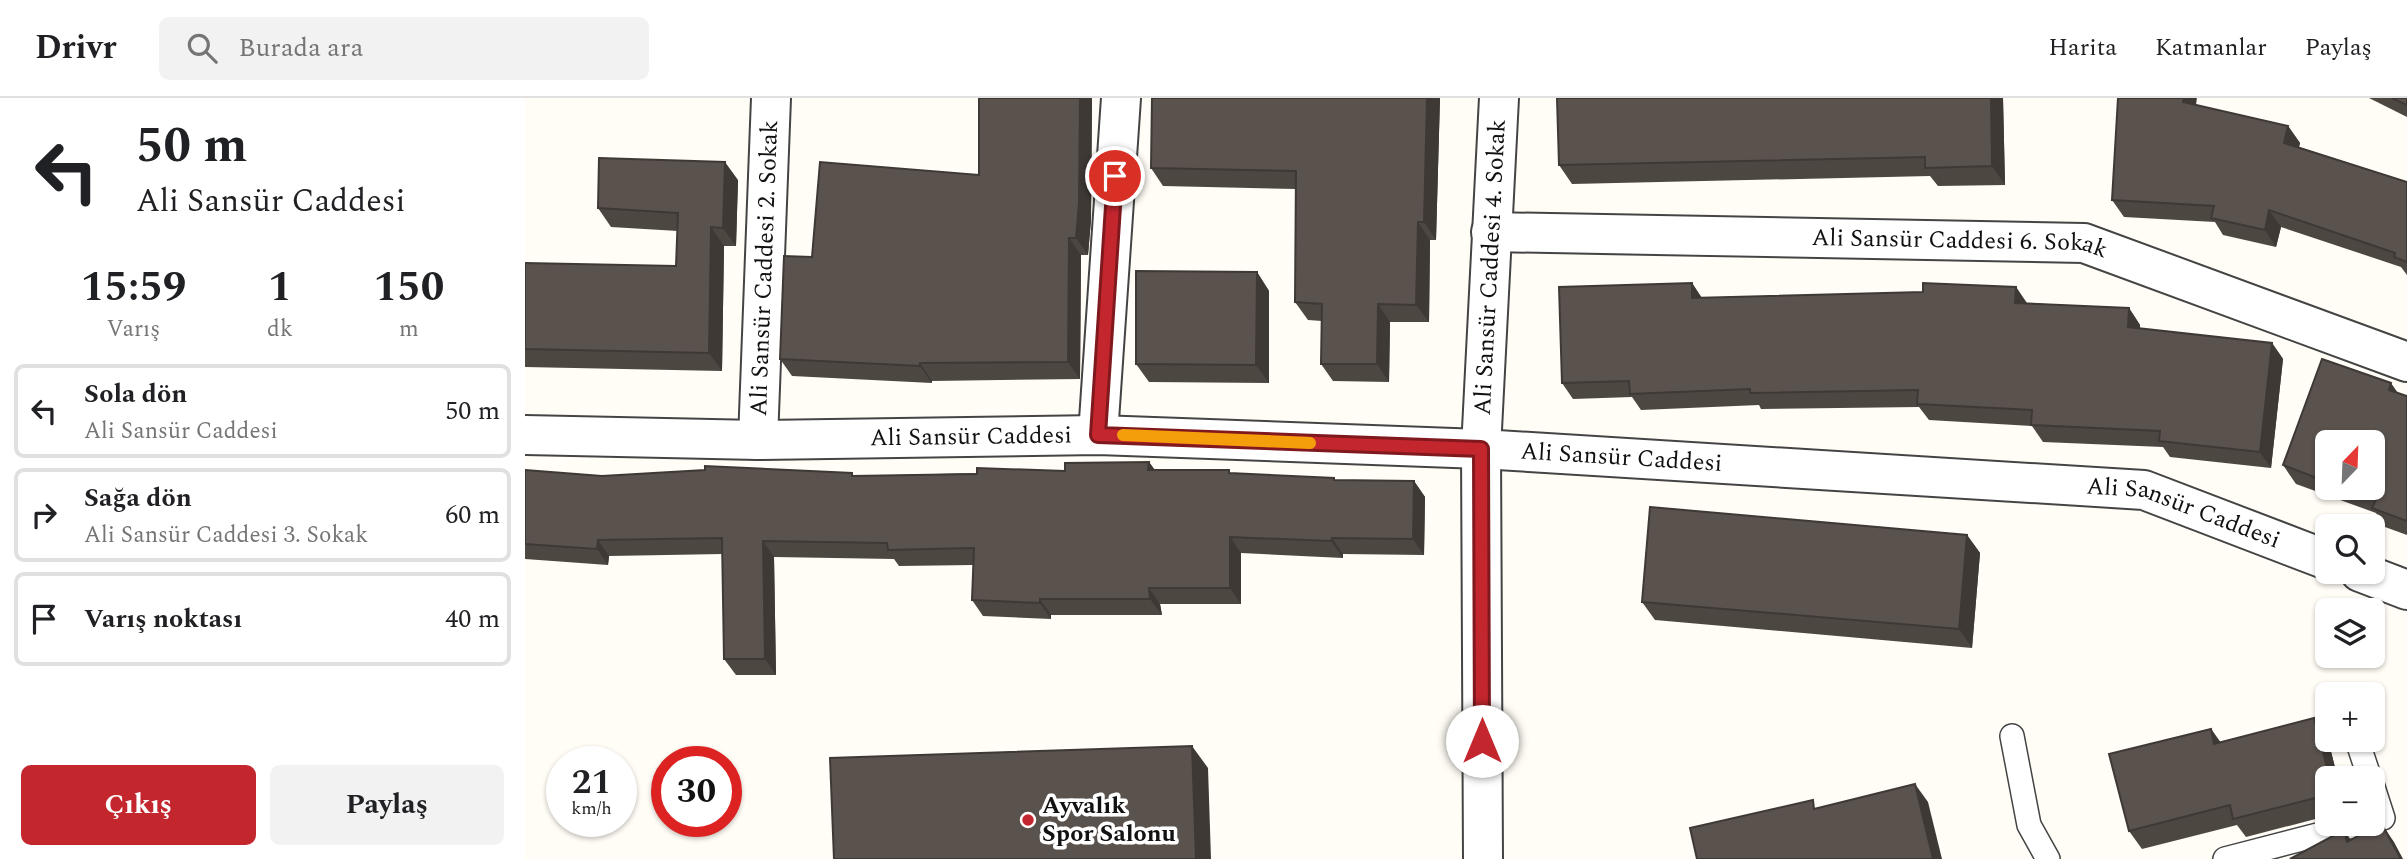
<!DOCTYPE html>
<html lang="tr">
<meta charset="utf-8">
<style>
:root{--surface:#fff;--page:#f2f2f2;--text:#202124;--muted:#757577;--line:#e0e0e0;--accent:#c4262e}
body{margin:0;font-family:Spectral,serif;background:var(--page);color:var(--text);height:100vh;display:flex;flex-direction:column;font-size:26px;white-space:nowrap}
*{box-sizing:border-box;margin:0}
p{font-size:23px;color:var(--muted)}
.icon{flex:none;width:38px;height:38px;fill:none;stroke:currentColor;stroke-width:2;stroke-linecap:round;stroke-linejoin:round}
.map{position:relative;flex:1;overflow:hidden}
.sheet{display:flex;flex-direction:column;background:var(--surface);width:525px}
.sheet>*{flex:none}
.guide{background:#fff;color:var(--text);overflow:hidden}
.needle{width:46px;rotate:23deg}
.controls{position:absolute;left:1790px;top:332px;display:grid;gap:14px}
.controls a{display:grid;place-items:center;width:70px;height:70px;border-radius:10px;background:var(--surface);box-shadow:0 2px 5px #0004;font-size:35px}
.speed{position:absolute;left:21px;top:648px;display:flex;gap:14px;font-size:35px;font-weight:700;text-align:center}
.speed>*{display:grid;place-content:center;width:91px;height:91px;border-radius:50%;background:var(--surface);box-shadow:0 2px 5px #0004;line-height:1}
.speed small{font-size:18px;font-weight:400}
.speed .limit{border:10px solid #d22;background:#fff;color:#111}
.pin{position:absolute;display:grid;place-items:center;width:60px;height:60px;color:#fff;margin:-30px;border:4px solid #fff;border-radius:50%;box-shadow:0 2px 7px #0007}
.me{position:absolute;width:77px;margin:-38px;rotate:0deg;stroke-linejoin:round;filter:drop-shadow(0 0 5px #0008)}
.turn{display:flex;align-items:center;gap:24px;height:147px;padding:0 21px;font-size:32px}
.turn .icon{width:91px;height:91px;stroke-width:2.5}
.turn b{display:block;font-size:49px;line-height:60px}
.eta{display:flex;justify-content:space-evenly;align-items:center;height:119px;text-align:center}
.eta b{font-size:42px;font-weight:700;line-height:49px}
.action{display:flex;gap:14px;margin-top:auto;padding:14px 21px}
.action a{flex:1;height:80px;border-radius:10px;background:var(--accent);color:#fff;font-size:28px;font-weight:700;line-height:80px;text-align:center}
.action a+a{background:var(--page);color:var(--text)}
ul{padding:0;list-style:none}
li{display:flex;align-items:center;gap:21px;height:94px;margin:0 14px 10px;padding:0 7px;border:4px solid var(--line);border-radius:10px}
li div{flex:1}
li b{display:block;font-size:26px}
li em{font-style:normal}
header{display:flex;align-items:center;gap:42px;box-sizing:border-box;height:98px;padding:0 35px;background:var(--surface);border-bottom:2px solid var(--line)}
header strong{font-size:33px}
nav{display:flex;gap:38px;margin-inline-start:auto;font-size:24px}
.search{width:490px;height:63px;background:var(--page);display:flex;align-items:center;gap:18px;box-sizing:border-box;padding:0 24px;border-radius:10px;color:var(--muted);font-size:26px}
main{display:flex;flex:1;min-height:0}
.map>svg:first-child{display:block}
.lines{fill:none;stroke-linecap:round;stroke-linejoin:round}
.service-casing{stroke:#444;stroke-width:26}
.minor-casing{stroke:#444;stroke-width:42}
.tertiary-casing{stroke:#444;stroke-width:42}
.service{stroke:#fff;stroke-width:23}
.minor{stroke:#fff;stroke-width:38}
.tertiary{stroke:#fff;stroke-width:38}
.wall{fill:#4d4742;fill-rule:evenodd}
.shaded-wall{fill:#3f3936}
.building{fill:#5a524d;stroke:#3f3936;stroke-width:2}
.route-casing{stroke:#7f191e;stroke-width:18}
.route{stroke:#c4262e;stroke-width:12}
.slow{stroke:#f59e0b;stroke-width:12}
.poi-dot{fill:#c4262e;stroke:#fff;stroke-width:2.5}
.labels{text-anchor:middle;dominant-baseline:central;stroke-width:7;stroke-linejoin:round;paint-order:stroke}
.street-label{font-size:24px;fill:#111;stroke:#fff}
.poi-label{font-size:24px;font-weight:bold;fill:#111;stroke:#fff;text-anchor:start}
</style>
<header>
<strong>Drivr</strong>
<div class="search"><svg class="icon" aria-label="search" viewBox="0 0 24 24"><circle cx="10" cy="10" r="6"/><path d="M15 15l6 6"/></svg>Burada ara</div>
<nav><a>Harita</a><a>Katmanlar</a><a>Paylaş</a></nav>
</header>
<main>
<section class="sheet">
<div class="guide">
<div class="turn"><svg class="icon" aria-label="left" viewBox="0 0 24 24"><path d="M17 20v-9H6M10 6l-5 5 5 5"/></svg><div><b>50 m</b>Ali Sansür Caddesi</div></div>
</div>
<div class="eta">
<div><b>15:59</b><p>Varış</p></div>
<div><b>1</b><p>dk</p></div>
<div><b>150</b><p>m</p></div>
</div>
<ul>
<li><svg class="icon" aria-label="left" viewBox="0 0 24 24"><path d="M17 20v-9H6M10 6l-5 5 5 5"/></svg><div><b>Sola dön</b><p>Ali Sansür Caddesi</p></div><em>50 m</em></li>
<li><svg class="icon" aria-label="right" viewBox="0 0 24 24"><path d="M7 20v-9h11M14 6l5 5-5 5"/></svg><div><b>Sağa dön</b><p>Ali Sansür Caddesi 3. Sokak</p></div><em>60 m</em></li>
<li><svg class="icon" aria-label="arrive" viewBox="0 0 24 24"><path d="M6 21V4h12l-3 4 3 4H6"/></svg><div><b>Varış noktası</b></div><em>40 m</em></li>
</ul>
<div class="action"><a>Çıkış</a><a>Paylaş</a></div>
</section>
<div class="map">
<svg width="1882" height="761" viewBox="0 0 1882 761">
<rect width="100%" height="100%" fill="#fffdf5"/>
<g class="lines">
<g class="service-casing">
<g id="service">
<polyline points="1487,638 1504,727 1523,761"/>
<polyline points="1832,642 1845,681"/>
<polyline points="1848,689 1858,720 1848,723"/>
<polyline points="1700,761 1835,726"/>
</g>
</g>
<g class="minor-casing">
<g id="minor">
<path id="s1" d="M 966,134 L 1559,145 L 1882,264"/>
<polyline points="573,337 596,0"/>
<path id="s2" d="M 233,342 L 246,0"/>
<path id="s3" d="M 958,761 L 956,351 L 974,0"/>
</g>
</g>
<g class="tertiary-casing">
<g id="tertiary">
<path id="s4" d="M 0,337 L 233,342 L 573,337 L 956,351 L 1619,392 L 1802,462"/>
<polyline points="1835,474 1882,492"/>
</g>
</g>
<use href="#service" class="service"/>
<use href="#minor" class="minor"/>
<use href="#tertiary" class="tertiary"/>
</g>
<g class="wall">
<polygon points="454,0 567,0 566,122 563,157 556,157 555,281 407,283 407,285 267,278 255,261 454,77"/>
<polygon points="627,0 915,0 911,142 905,142 904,224 865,224 864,284 808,283 796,266 797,223 783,222 770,204 771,91 638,88 626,70"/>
<polygon points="1478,0 1480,87 1413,88 1405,78 1047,86 1034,67"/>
<polygon points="1593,0 1672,0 1671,7 1763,28 1775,45 1774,49 1882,84 1882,177 1876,169 1756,129 1751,149 1698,137 1690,124 1599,119 1587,102"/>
<polygon points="1844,0 1882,0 1882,19"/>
<polygon points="213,82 211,148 199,148 197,273 0,269 0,165 151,168 153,133 86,129 73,110"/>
<polygon points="732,174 744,193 744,285 624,284 611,266"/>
<polygon points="1167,185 1177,200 1398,194 1491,189 1502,205 1604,210 1615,227 1615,231 1747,245 1758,261 1746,370 1645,359 1638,349 1518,344 1507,328 1404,322 1394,309 1236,311 1234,307 1116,312 1107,299 1048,301 1037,285"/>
<path d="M 1873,295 L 1882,298 L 1882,437 L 1860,429 L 1851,415 L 1771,386 L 1758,367 ZM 1802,345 L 1848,390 L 1802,390 Z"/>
<polygon points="624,364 630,372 706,375 810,382 889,383 900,399 899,457 818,456 818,460 716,455 716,506 635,506 637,517 526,517 526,521 458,518 447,502 448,467 374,468 369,461 249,459 251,577 211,577 199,561 198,456 84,458 83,467 0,461 0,372 77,378 327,375 329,378 540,373"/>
<polygon points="1442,437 1455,455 1447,550 1130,522 1117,504"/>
<polygon points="1789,620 1802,638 1813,681 1802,681 1802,718 1721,739 1712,727 1617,751 1604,733 1686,631 1695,644"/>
</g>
<g class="shaded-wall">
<polygon points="555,0 567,0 566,122 563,157 551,140"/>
<polygon points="902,0 915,0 911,142 899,124"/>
<polygon points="1466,0 1478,0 1480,87 1467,68"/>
<polygon points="1659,0 1671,0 1670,21 1658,4"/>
<polygon points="1763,28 1775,45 1771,61 1759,45"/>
<polygon points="200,64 213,82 211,148 198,130"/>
<polygon points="1744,112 1756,129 1751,149 1740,132"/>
<polygon points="893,124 905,142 904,224 891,207"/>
<polygon points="186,129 199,148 197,273 184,255"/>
<polygon points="544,140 556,157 555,281 543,264"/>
<polygon points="732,174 744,193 744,285 731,267"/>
<polygon points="1167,185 1178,202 1167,200"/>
<polygon points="1491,189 1502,206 1490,205"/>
<polygon points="853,206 865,224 864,284 852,266"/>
<polygon points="1604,210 1615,227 1615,245 1603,229"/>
<polygon points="1747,245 1758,261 1746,370 1735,354"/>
<polygon points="395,265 407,283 407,285 395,268"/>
<polygon points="1866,285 1879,304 1864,292"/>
<polygon points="624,364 635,380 623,372"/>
<polygon points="889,383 900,399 899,457 888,441"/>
<polygon points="1442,437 1455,455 1447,550 1434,531"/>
<polygon points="705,439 716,455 716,506 705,490"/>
<polygon points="807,440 818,456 818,460 806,443"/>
<polygon points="73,442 84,458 83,467 72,451"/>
<polygon points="238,443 249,459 251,577 240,561"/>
<polygon points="624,490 635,506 637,517 625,501"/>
<polygon points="515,501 526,517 526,521 515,505"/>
<polygon points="1789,620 1802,638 1813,681 1805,681"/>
<polygon points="1686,631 1699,649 1689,646"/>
<polygon points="667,648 683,670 686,761 671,761"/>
<polygon points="1390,686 1403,704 1417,761 1408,761"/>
<polygon points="1856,725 1869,744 1878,761 1876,761"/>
<polygon points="1819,732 1832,751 1822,744"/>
</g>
<g class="building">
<polygon points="454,0 555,0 554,105 551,140 544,140 543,264 395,265 395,268 255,261 259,158 287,159 295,64 454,77"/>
<polygon points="627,0 902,0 899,124 893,124 891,207 853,206 852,266 796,266 797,206 770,204 771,73 626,70"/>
<polygon points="1032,0 1466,0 1467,68 1400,70 1400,59 1034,67"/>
<polygon points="1593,0 1659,0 1658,4 1763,28 1759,45 1882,84 1882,164 1869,159 1870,155 1744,112 1740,132 1686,120 1689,108 1587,102"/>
<polygon points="1867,0 1882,0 1882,7"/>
<polygon points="74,60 200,64 198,130 186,129 184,255 0,251 0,165 151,168 153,115 73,110"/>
<polygon points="611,173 732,174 731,267 611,266"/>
<polygon points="1167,185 1167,200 1398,194 1398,185 1491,189 1490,205 1604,210 1603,229 1747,245 1735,354 1634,343 1635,333 1506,327 1507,312 1392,306 1393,292 1225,295 1225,291 1105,296 1104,283 1037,285 1034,189"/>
<polygon points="1797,261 1866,285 1864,292 1882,298 1882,423 1847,410 1851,401 1821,390 1848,390 1848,345 1802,345 1802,384 1758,367"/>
<polygon points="624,364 623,372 704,372 704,375 809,380 809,382 889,383 888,441 807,440 806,443 705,439 705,490 624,490 625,501 515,501 515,505 447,502 449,450 363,452 362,445 238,443 240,561 199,561 197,440 73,442 72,451 0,446 0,372 77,378 180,372 180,368 327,375 327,378 452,376 452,370 540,373 540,365"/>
<polygon points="1125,409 1442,437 1434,531 1117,504"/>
<polygon points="1789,620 1805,681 1802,681 1802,697 1708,721 1705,707 1604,733 1584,656 1686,631 1689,646"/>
<polygon points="667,648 671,761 309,761 305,660"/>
<polygon points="1390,686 1408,761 1172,761 1165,730 1288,702 1289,711"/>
<polygon points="1856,725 1876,761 1765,761 1819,732 1822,744"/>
</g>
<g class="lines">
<g class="route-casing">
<polyline id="route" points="590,78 573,337 956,351 957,643"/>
</g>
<use href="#route" class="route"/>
<polyline class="slow" points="598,337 785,345"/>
</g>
<circle class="poi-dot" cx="503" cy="722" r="7"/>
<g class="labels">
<g class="street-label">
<text stroke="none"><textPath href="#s1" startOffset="469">Ali Sansür Caddesi 6. Sokak</textPath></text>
<text stroke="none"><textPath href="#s2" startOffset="172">Ali Sansür Caddesi 2. Sokak</textPath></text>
<text stroke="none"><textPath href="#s3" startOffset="592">Ali Sansür Caddesi 4. Sokak</textPath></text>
<text stroke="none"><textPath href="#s4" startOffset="446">Ali Sansür Caddesi</textPath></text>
<text stroke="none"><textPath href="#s4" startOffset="1097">Ali Sansür Caddesi</textPath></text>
<text stroke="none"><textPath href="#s4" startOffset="1664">Ali Sansür Caddesi</textPath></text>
</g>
<g class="poi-label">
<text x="517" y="708">Ayvalık<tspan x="517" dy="28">Spor Salonu</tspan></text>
</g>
</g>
</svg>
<div class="controls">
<a><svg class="needle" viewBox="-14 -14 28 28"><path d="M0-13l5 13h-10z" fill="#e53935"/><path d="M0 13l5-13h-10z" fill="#757577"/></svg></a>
<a><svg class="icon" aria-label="search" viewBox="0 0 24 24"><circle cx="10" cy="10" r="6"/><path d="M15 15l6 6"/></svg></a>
<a><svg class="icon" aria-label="layers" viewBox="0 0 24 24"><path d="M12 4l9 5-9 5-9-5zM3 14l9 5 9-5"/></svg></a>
<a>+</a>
<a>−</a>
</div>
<div class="speed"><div>21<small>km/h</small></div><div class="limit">30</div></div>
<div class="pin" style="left:590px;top:78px;background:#d93025"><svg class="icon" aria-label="arrive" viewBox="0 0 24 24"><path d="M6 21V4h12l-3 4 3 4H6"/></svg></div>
<svg class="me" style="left:957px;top:643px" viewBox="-20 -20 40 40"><circle r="19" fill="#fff"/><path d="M0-13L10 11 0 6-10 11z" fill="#c4262e"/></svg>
</div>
</main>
